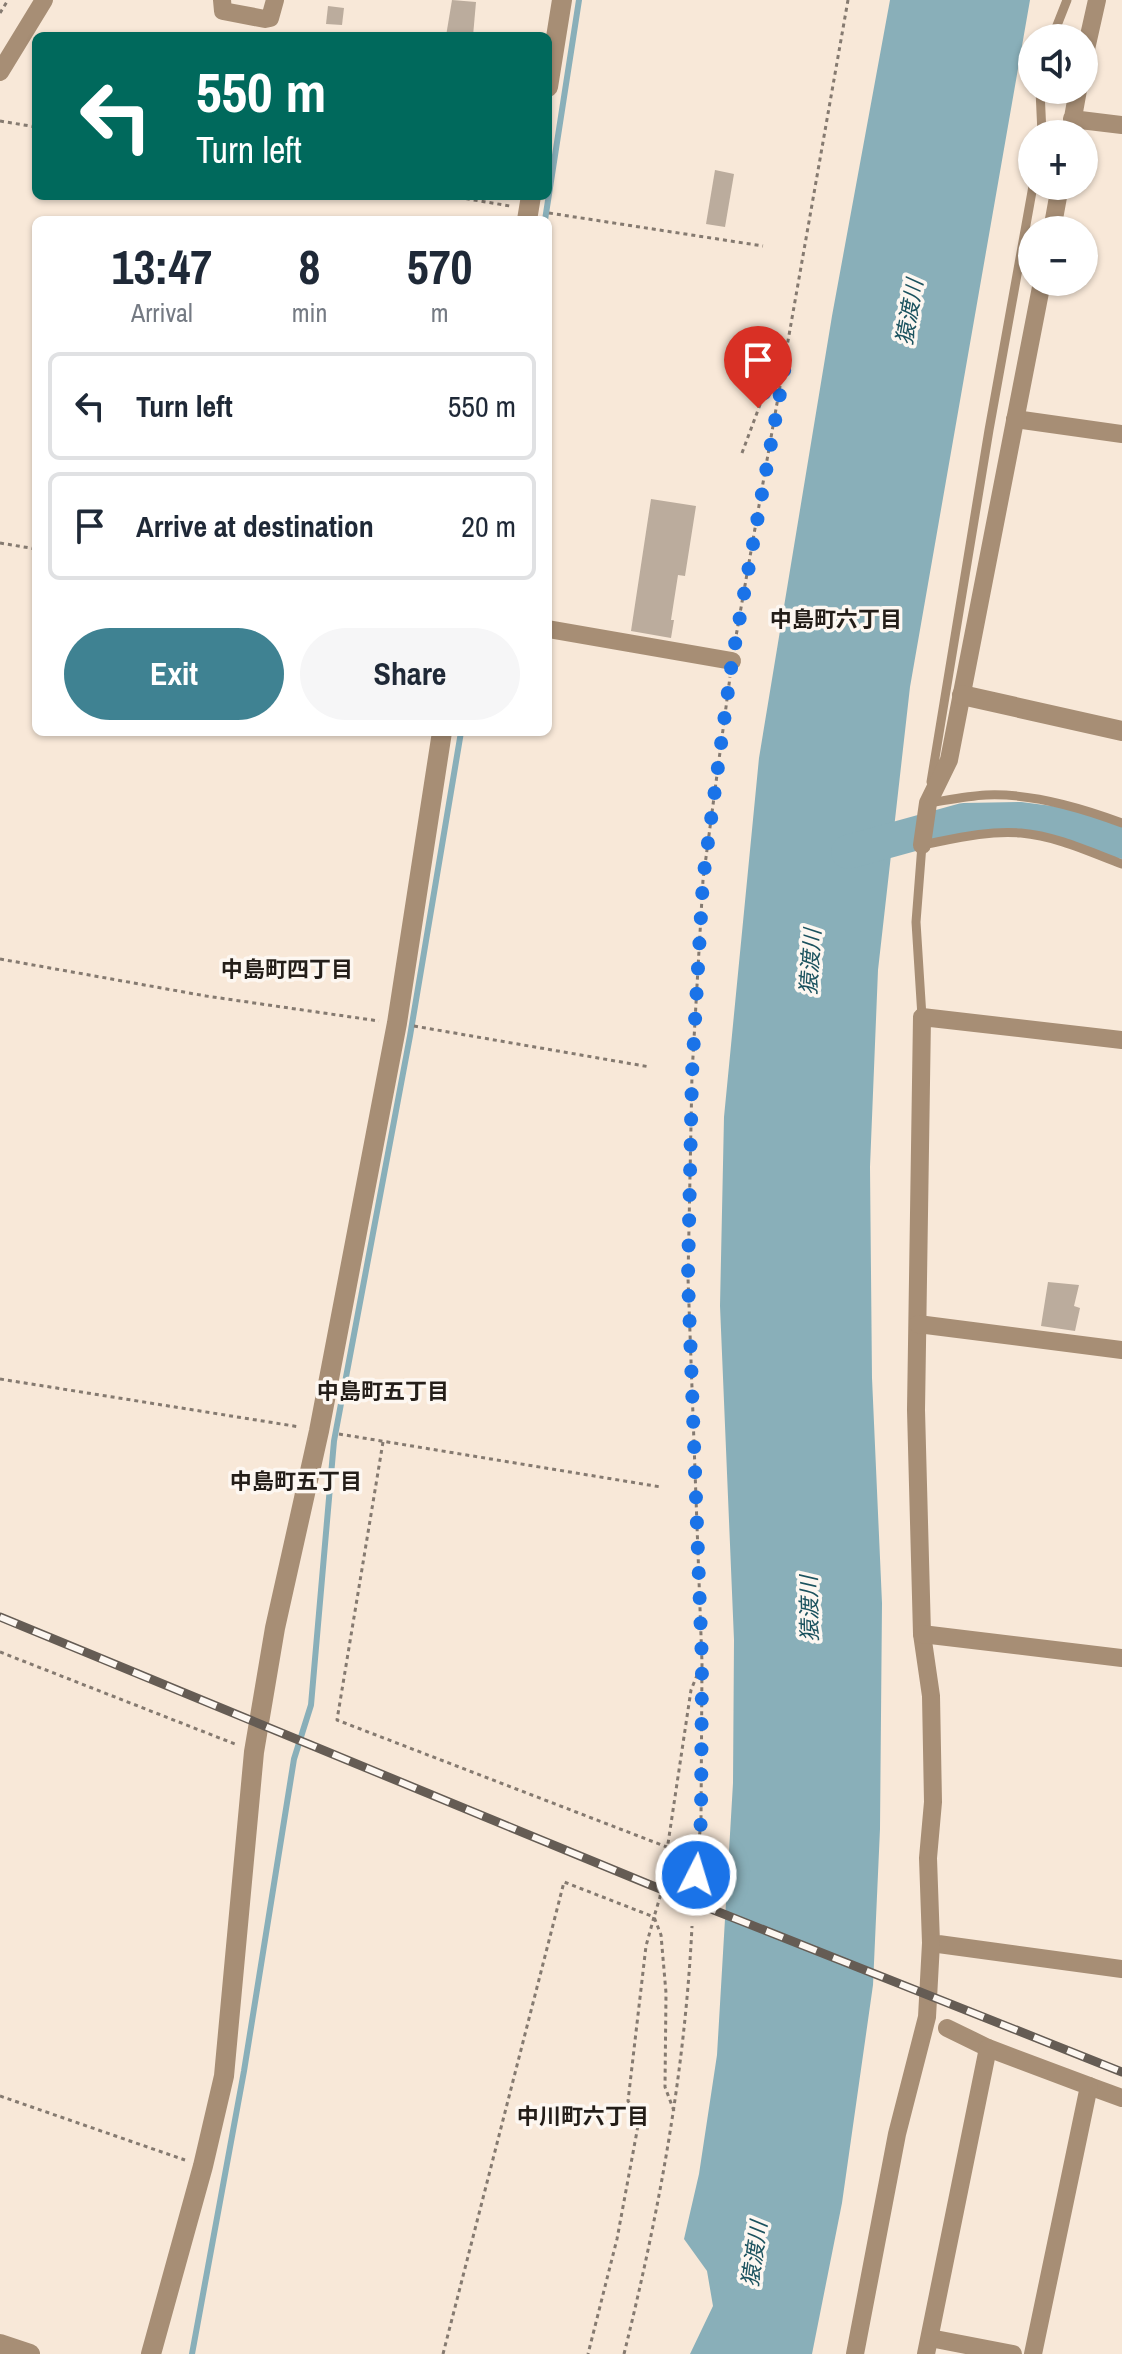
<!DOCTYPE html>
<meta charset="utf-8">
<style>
:root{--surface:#fff;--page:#f6f6f7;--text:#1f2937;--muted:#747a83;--line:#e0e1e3;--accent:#3f8292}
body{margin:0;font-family:"Archivo Narrow","Noto Sans JP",sans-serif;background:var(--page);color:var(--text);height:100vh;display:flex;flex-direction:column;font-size:30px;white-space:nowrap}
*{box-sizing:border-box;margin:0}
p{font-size:26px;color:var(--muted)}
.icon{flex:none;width:44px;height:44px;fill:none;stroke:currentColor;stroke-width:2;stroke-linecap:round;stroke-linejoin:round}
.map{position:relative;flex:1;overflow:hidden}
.panel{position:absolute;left:32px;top:216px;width:520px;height:520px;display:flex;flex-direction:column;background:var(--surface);border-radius:12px;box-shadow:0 2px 6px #0004}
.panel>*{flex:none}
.hud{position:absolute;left:32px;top:32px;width:520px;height:168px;border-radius:12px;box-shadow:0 2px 6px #0004;background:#00695c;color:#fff;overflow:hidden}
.controls{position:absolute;left:1018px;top:24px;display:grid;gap:16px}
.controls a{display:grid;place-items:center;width:80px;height:80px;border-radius:50%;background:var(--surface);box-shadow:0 2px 6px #0004;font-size:40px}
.pin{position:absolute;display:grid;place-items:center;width:68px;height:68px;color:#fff;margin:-82px -34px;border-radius:50% 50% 50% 0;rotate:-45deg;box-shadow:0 0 8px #0007}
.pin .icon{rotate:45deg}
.me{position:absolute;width:88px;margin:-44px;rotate:5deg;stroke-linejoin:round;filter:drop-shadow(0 0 6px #0008)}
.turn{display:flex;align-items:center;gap:28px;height:168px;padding:0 32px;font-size:36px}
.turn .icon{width:104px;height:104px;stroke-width:2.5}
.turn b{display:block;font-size:56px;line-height:68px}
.eta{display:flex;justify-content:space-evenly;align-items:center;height:136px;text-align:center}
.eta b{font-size:48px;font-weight:700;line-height:56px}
.cta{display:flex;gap:16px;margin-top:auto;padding:16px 32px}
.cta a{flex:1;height:92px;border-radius:48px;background:var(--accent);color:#fff;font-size:32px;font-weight:700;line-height:92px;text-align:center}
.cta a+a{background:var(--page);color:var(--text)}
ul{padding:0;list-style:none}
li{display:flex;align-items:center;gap:24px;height:108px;margin:0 16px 12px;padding:0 16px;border:4px solid var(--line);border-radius:12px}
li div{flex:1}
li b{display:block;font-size:30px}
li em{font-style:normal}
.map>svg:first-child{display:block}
.water{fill:#89afb9}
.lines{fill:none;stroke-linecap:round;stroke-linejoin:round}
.stream{stroke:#89afb9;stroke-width:6}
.river{stroke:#89afb9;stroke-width:34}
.building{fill:#bbac9d}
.path{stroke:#857a70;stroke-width:3;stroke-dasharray:4 4;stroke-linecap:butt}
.service{stroke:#a78e75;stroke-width:9}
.minor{stroke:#a78e75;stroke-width:18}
.tertiary{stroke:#a78e75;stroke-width:20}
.rail-casing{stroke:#655c54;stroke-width:9}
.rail{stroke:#fdf7f1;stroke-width:6;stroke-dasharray:18;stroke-linecap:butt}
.route{stroke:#1a73e8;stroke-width:14;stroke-dasharray:0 25.2}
.labels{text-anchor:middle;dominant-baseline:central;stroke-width:7;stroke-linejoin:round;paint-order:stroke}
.water-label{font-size:22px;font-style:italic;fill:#1b525e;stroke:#fdf7f1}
.neighbourhood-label{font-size:22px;font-weight:bold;fill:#241e19;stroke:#fdf7f1}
</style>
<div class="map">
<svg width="1122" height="2354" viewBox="0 0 1122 2354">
<rect width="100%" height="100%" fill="#f8e8d8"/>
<polygon class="water" points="890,0 1030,0 910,687 878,970 870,1167 872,1378 882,1603 880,1829 873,1985 842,2203 812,2354 690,2354 713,2306 707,2271 684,2239 699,2174 717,2055 733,1783 734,1640 720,1306 724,1117 759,758 832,316"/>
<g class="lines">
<g class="stream">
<polyline points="545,220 579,0"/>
<polyline points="192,2354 244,2071 294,1759 311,1705 334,1441 410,1036 461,732"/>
</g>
<polyline class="river" points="848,852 964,820 1021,819 1083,827 1122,842"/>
</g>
<g class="building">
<polygon points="452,0 476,2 473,36 446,36"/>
<polygon points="328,6 344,8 342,25 326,24"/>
<polygon points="715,170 734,174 725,227 706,224"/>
<polygon points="651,499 696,506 685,576 678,575 671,620 674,620 671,638 631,631"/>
<polygon points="1048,1282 1079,1285 1074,1306 1080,1308 1075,1331 1041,1326"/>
</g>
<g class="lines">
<g class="path">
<polyline points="0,13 8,0"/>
<polyline points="0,121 36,127"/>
<polyline points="450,196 510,206"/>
<polyline points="549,213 763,246"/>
<polyline points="742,453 767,386 784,363"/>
<polyline points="0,543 36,549"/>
<polyline points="735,642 848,0"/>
<polyline points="0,959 206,996 379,1021"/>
<polyline points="414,1026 650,1067"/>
<polyline points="0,1379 300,1427"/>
<polyline points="339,1434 661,1487"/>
<polyline points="383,1442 337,1720 667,1847"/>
<polyline points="0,1652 235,1744"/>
<polyline points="696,1875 701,1820 702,1663 688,1278 692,1074 703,880 730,677"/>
<polyline points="0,2096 185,2160"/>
<polyline points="674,2111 665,2087 666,1993 661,1935 654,1917 660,1897 691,1690 700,1668"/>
<polyline points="443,2354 564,1882 654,1917 646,1946 628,2101 640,2115 617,2239 588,2354"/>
<path d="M 624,2354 C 659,2213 685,2071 692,1926"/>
</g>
<g class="service">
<polyline points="1052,38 1067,0"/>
<polyline points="1040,90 1042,134"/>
<polyline points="931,782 989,430 1033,186"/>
<path d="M 929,803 C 948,800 967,796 986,795 C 1029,793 1082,808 1122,823"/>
<path d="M 922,1017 L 916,922 L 922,845 C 953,839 988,830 1021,833 C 1056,836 1090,852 1122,864"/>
</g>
<g class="minor">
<polyline points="222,0 223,11 265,19 270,18 275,0"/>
<polyline points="1084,58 1097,0"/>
<polyline points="0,72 44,0"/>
<polyline points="1072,119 1122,125"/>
<polyline points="1070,134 1078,90"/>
<polyline points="1052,230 1060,186"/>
<polyline points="1015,419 1122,434"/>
<polyline points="548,629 732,661"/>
<polyline points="922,845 928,803 949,760 1042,282"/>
<polyline points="1122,1040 922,1017 916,1410 922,1634 931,1696 933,1802 928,1858 931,1943 1122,1969"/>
<polyline points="918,1324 1122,1350"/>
<polyline points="922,1634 1122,1658"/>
<polyline points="947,2028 988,2048"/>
<polyline points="1089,2086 1122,2098"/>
<polyline points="930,2338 1013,2354"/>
<polyline points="855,2354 897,2134 927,2017 931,1943"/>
<polyline points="926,2354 988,2048 1089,2086 1033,2354"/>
</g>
<g class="tertiary">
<polyline points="548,87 562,0"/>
<polyline points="527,220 531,196"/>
<polyline points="962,695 1122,731"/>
<polyline points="0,2344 30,2354"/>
<polyline points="151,2354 203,2166 224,2076 254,1752 275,1628 319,1431 397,1023 442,732"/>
</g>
<g class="rail-casing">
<polyline id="rail" points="0,1617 648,1884 1122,2072"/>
</g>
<use href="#rail" class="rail"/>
</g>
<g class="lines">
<polyline class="route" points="696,1875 701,1820 702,1663 688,1278 692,1074 703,880 732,661 786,360 767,386 758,408"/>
</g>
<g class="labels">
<g class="water-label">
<text transform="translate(909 312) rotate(-80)">猿渡川</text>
<text transform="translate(810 962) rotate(-86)">猿渡川</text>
<text transform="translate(809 1609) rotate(-91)">猿渡川</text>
<text transform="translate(754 2254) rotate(-82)">猿渡川</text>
</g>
<g class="neighbourhood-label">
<text x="836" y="619">中島町六丁目</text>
<text x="287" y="969">中島町四丁目</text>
<text x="383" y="1391">中島町五丁目</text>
<text x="296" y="1481">中島町五丁目</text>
<text x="583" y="2116">中川町六丁目</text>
</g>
</g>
</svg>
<div class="controls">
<a><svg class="icon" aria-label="sound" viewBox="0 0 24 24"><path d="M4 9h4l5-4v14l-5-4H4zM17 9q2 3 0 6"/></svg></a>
<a>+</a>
<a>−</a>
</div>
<div class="pin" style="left:758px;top:408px;background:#d93025"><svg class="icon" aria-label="arrive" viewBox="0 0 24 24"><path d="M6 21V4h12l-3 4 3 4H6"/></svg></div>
<svg class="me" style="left:696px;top:1875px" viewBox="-20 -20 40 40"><circle r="17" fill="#1a73e8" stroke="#fff" stroke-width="3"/><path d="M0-11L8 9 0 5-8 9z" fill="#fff"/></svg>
<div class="hud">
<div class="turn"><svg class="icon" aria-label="left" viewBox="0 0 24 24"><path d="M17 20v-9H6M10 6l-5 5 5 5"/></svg><div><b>550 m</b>Turn left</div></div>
</div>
<section class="panel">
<div class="eta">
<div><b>13:47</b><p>Arrival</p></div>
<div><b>8</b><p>min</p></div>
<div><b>570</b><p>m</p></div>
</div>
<ul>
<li><svg class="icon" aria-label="left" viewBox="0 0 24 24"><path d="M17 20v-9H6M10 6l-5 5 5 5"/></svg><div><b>Turn left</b></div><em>550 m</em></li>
<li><svg class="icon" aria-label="arrive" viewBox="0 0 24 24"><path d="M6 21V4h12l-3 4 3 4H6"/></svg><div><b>Arrive at destination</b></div><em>20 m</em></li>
</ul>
<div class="cta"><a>Exit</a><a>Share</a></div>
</section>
</div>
